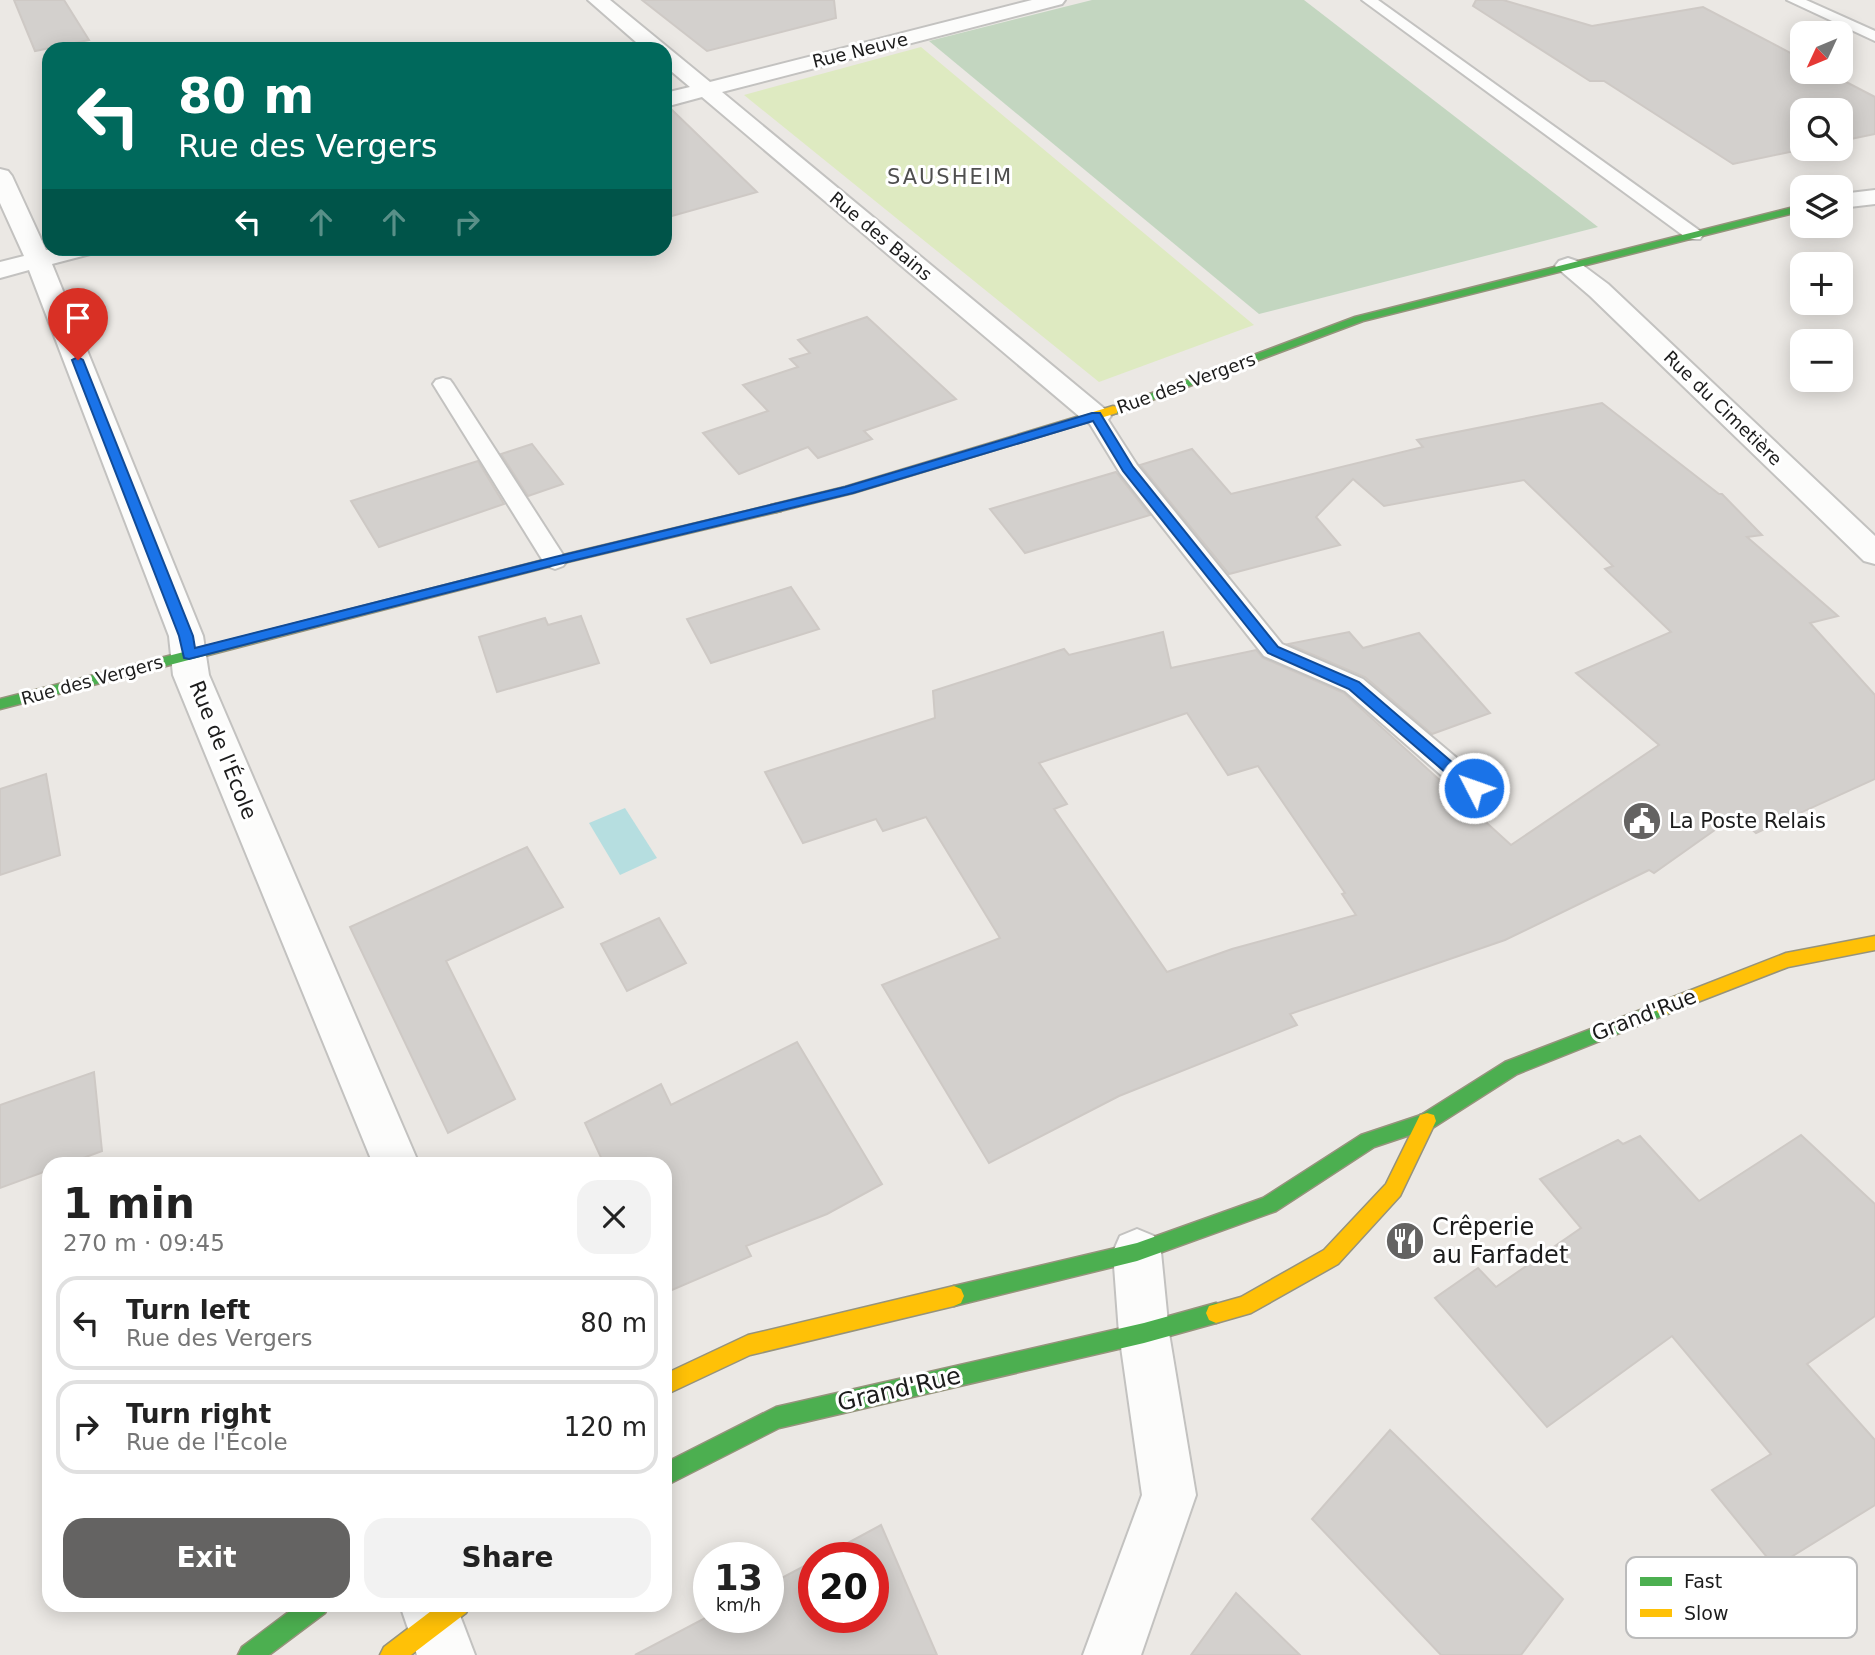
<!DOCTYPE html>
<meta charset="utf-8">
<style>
:root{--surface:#fff;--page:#f2f2f2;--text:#222;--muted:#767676;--line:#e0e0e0;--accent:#646362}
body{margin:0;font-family:"DejaVu Sans",sans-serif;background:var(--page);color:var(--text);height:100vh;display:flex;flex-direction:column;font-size:26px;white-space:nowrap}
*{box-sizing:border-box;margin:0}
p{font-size:23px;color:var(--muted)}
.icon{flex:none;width:38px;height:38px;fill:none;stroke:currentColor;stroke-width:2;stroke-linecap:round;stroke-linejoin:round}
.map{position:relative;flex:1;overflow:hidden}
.sheet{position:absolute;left:42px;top:1157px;width:630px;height:455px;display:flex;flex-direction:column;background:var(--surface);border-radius:21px;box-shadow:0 4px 18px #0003}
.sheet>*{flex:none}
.top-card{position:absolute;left:42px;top:42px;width:630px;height:214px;border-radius:21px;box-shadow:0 4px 18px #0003;background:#00695c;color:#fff;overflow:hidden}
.needle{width:46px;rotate:226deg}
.buttons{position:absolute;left:1790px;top:21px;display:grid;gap:14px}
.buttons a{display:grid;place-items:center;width:63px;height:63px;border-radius:14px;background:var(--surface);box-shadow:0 4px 18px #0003;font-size:35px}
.speed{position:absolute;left:693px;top:1542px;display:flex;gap:14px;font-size:35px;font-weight:700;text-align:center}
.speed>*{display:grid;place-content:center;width:91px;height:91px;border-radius:50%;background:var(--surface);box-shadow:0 4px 18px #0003;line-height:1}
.speed small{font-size:18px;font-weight:400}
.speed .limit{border:10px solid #d22;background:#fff;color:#111}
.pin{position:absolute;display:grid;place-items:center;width:60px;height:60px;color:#fff;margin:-72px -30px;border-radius:50% 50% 50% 0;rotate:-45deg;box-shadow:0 0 7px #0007}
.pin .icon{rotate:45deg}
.me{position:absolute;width:77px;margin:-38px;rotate:311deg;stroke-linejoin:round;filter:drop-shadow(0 0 5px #0008)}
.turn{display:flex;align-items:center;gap:24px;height:147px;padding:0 21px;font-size:32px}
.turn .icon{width:91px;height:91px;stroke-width:2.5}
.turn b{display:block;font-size:49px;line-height:60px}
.lanes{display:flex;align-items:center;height:66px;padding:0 21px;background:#0003;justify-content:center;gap:35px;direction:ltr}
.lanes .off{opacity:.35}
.round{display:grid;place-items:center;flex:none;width:74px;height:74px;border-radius:21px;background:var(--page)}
.head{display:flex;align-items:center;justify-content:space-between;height:119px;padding:0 21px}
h1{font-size:42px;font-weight:600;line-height:52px}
.cta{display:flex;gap:14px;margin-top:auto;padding:14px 21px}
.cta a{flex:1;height:80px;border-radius:21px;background:var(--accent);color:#fff;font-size:28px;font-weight:600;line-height:80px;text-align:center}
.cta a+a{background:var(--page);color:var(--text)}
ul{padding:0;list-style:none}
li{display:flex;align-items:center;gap:21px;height:94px;margin:0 14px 10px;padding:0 7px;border:4px solid var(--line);border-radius:21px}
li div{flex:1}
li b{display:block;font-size:26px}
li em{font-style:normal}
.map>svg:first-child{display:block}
.grass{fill:#deeac1}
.cemetery{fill:#c3d6c0}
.water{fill:#b6dee0}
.building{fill:#d3d0cd;stroke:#cec9c5;stroke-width:2;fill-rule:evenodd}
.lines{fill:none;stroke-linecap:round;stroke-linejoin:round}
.lane-casing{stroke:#c3c2c0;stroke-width:4}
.street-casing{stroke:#c3c2c0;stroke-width:4}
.fast-casing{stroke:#96937c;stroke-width:3}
.slow-casing{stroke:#96937c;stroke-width:3}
.lane{fill:#fcfcfb;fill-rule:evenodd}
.street{fill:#fcfcfb;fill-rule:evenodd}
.fast{fill:#4caf50;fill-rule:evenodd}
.slow{fill:#ffc107;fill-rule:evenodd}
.route{fill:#1a73e8;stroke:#114b97;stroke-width:2}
.labels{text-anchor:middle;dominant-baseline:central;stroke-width:6;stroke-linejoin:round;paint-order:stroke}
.far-street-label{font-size:18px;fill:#1c1c1c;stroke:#fff}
.far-quarter-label{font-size:21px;letter-spacing:2px;fill:#4f4f4f;stroke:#fff}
.street-label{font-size:21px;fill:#1c1c1c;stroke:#fff}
.poi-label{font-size:21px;fill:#1c1c1c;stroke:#fff;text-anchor:start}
.near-poi-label{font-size:24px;fill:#1c1c1c;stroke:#fff;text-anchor:start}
.near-street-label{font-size:24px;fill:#1c1c1c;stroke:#fff}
.key{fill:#fff;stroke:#bbb;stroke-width:2}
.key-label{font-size:19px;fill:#1c1c1c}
</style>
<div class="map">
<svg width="1875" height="1655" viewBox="0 0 1875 1655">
<rect width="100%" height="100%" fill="#ebe8e4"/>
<polygon class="grass" points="921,47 1254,325 1099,382 744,95"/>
<polygon class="cemetery" points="1092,0 1304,0 1598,227 1259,314 929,41"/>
<polygon class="water" points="625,808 657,858 620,875 589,823"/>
<g class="building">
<polygon points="14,0 64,0 89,40 35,51"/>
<polygon points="642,0 834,0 836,18 707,51"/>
<polygon points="1476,0 1503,0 1592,26 1703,7 1802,59 1802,72 1827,72 1875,97 1875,134 1841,141 1841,110 1802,110 1804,149 1733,164 1604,81 1590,81 1473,6"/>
<polygon points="670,108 757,192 665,218 665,109"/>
<polygon points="867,317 956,399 864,431 872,439 818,458 808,447 739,474 703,433 768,411 743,385 798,367 790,359 810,353 798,340"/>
<path d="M 1602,403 L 1719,494 L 1722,494 L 1762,535 L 1747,537 L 1838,616 L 1810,623 L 1875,695 L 1875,779 L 1756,833 L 1736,815 L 1654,873 L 1649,870 L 1505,940 L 1290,1014 L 1297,1025 L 1119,1096 L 989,1163 L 882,985 L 1000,938 L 926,817 L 883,831 L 876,819 L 803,843 L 765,772 L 935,718 L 933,691 L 1064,649 L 1069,655 L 1163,632 L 1171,668 L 1256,650 L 1263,658 L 1344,693 L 1511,845 L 1659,745 L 1576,673 L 1671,632 L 1605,569 L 1613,566 L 1524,480 L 1384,506 L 1353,479 L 1316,517 L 1340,545 L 1229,574 L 1140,465 L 1192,449 L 1231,494 L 1423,447 L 1417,440 ZM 1187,713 L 1228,775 L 1258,766 L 1345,893 L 1342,894 L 1356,915 L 1232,949 L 1167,972 L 1054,809 L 1067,804 L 1039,763 Z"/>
<polygon points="532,444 563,484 528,496 501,454"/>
<polygon points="478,461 504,504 379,547 351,501"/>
<polygon points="1116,472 1150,515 1025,553 990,509"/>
<polygon points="791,587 819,629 711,663 687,619"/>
<polygon points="581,616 599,663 497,692 479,637 545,618 548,625"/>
<polygon points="1349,632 1363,648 1419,633 1490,713 1432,734 1365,677 1288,644"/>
<polygon points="46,774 60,855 0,875 0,789"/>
<polygon points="527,847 563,907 446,961 515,1099 448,1133 350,927"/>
<polygon points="659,918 686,963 627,991 601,944"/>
<polygon points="797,1042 882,1184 827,1214 746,1246 751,1256 665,1293 665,1164 604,1164 585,1123 661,1084 671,1105"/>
<polygon points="94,1072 102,1151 67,1164 49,1164 49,1170 0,1188 0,1105"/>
<polygon points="1801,1135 1875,1204 1875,1316 1807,1364 1875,1440 1875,1505 1775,1567 1712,1490 1771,1454 1672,1336 1547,1427 1435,1298 1478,1268 1496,1287 1581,1228 1540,1179 1618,1140 1623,1144 1640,1136 1699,1201"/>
<polygon points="1390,1430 1563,1599 1521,1655 1441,1655 1312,1519"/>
<polygon points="881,1525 937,1655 635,1655 709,1616 768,1617 768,1585 814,1561 814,1617 873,1617 873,1558 820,1558"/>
<polygon points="1236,1593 1300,1655 1191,1655"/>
</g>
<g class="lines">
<g class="lane-casing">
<g id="lane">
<polygon points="1362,0 1378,0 1700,231 1703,235 1700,239 1688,239"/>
<polygon points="1787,0 1806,0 1875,31 1875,41"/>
<polygon points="443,378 450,380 453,384 567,561 563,566 555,569 547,566 543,561 433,384 436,380"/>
<polygon points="1096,410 1103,412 1137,465 1282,644 1363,679 1484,781 1488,788 1484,795 1474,798 1464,795 1345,691 1264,656 1120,473 1085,416 1089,412"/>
</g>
</g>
<g class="street-casing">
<g id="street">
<polygon points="588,0 610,0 710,82 1032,0 1065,0 1062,4 722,92 1106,410 1111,416 1106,422 1096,425 1086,422 702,97 665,107 665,93 690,87 665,66 665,49 644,49"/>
<polygon points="0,169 8,171 12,176 46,250 97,248 94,253 52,264 203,636 209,675 419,1164 373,1164 173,675 169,636 29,270 0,278 0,262 24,256 0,203"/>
<polygon points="1875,190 1875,204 1841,208 1841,194"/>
<polygon points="1568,258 1577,261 1608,284 1875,536 1875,564 1864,561 1590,296 1555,266 1559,261"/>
<polygon points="1137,1229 1154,1236 1161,1252 1169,1333 1196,1495 1141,1655 1083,1655 1142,1495 1119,1333 1113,1252 1120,1236"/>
<polygon points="400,1605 456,1605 475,1655 417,1655"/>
</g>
</g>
<g class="fast-casing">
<g id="fast">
<polygon points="1802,205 1802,211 1363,321 1117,413 1113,414 1107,410 1355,317"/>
<polygon points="776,504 782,508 781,511 555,565 0,709 0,699 555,557"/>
<polygon points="1664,1001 1670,1003 1673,1008 1670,1013 1517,1074 1434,1127 1374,1147 1276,1211 1137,1261 954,1306 947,1303 944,1296 947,1289 954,1286 1137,1243 1263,1198 1361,1135 1421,1115 1505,1062"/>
<polygon points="1216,1303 1223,1306 1226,1313 1223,1320 1216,1323 1144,1343 779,1428 665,1486 665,1463 776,1407 1144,1323"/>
<polygon points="298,1605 329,1605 325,1613 269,1655 238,1655 242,1647"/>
</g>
</g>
<g class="slow-casing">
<g id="slow">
<polygon points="1113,406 1117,407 1117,413 853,493 776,512 770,508 771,505 845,487"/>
<polygon points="1875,936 1875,950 1788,967 1664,1015 1658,1013 1655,1008 1658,1003 1786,953"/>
<polygon points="1427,1113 1434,1115 1436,1121 1400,1196 1338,1264 1251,1313 1216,1323 1209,1320 1206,1313 1209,1306 1241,1297 1324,1250 1386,1184 1420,1115"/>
<polygon points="954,1286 961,1289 964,1296 961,1303 954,1306 750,1355 665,1395 665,1374 748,1335"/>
<polygon points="439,1605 470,1605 466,1613 411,1655 380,1655 384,1647"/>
</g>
</g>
<use href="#lane" class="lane"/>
<use href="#street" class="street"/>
<use href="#fast" class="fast"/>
<use href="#slow" class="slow"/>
</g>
<polygon class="route" points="78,357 83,360 193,636 195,648 555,557 845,487 1092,413 1100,413 1133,467 1278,647 1359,682 1482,788 1479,792 1468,792 1349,689 1268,653 1123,471 1093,421 853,493 555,565 189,659 184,658 179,636 72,360"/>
<defs>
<g id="civic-disc" transform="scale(2.0125)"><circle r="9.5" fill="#646362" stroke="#fff"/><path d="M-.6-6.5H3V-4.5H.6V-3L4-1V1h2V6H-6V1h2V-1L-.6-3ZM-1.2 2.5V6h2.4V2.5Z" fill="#fff"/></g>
<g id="restaurant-disc" transform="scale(2.0125)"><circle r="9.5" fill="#646362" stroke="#fff"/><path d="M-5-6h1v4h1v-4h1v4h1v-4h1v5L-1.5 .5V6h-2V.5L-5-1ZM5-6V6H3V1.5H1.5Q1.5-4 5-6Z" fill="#fff"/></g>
</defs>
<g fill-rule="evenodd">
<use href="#civic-disc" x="1642" y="821"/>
<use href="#restaurant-disc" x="1405" y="1241"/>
</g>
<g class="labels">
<g class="far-street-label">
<text transform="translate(860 50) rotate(-14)">Rue Neuve</text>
<text transform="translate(881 236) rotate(40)">Rue des Bains</text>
<text transform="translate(1186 383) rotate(-20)">Rue des Vergers</text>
<text transform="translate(1723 408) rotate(44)">Rue du Cimetière</text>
<text transform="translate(92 680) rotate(-15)">Rue des Vergers</text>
</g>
<g class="far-quarter-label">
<text x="950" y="177">SAUSHEIM</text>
</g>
<g class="street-label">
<text transform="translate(223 750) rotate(68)">Rue de l'École</text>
<text transform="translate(1644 1015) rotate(-21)">Grand'Rue</text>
</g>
<g class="poi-label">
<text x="1669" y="821">La Poste Relais</text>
</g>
<g class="near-poi-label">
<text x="1432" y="1227">Crêperie<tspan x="1432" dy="28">au Farfadet</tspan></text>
</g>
<g class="near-street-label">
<text transform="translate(899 1389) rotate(-13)">Grand'Rue</text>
</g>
</g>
<rect x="1626" y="1557" width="231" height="81" rx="10" class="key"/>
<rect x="1640" y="1577" width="32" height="9" fill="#4caf50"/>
<rect x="1640" y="1609" width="32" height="8" fill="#ffc107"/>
<g class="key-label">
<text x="1684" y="1588">Fast</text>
<text x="1684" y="1620">Slow</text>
</g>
</svg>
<div class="buttons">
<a><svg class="needle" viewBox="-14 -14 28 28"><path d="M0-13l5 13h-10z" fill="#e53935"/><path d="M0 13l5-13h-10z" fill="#767676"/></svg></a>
<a><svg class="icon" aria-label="search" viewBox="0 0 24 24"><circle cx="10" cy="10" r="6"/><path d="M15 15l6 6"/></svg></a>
<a><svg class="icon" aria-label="layers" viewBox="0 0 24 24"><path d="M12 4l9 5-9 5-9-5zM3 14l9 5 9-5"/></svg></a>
<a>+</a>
<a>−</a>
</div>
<div class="speed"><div>13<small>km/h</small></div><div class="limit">20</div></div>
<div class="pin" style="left:78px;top:360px;background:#d93025"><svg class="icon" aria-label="arrive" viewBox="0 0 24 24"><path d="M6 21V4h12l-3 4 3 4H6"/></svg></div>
<svg class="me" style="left:1474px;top:788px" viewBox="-20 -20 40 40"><circle r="17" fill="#1a73e8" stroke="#fff" stroke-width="3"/><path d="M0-11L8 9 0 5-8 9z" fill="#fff"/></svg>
<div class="top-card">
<div class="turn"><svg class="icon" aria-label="left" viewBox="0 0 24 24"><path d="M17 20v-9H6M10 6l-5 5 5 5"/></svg><div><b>80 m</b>Rue des Vergers</div></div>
<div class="lanes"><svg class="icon" aria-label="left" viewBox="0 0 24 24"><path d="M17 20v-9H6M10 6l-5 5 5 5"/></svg><svg class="icon off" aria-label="ahead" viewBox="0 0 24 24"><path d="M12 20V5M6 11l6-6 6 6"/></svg><svg class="icon off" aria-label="ahead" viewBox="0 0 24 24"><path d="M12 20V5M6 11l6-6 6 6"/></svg><svg class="icon off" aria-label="right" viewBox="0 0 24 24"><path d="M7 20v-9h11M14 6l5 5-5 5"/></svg></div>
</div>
<section class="sheet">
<div class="head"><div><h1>1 min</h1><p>270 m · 09:45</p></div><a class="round"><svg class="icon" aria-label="close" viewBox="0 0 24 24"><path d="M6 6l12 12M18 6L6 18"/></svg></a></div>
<ul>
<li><svg class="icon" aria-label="left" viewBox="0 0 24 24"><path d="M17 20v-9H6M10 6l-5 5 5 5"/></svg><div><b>Turn left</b><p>Rue des Vergers</p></div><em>80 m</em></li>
<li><svg class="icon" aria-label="right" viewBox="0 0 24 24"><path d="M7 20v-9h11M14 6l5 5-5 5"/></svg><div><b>Turn right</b><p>Rue de l'École</p></div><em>120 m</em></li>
</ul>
<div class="cta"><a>Exit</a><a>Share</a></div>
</section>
</div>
